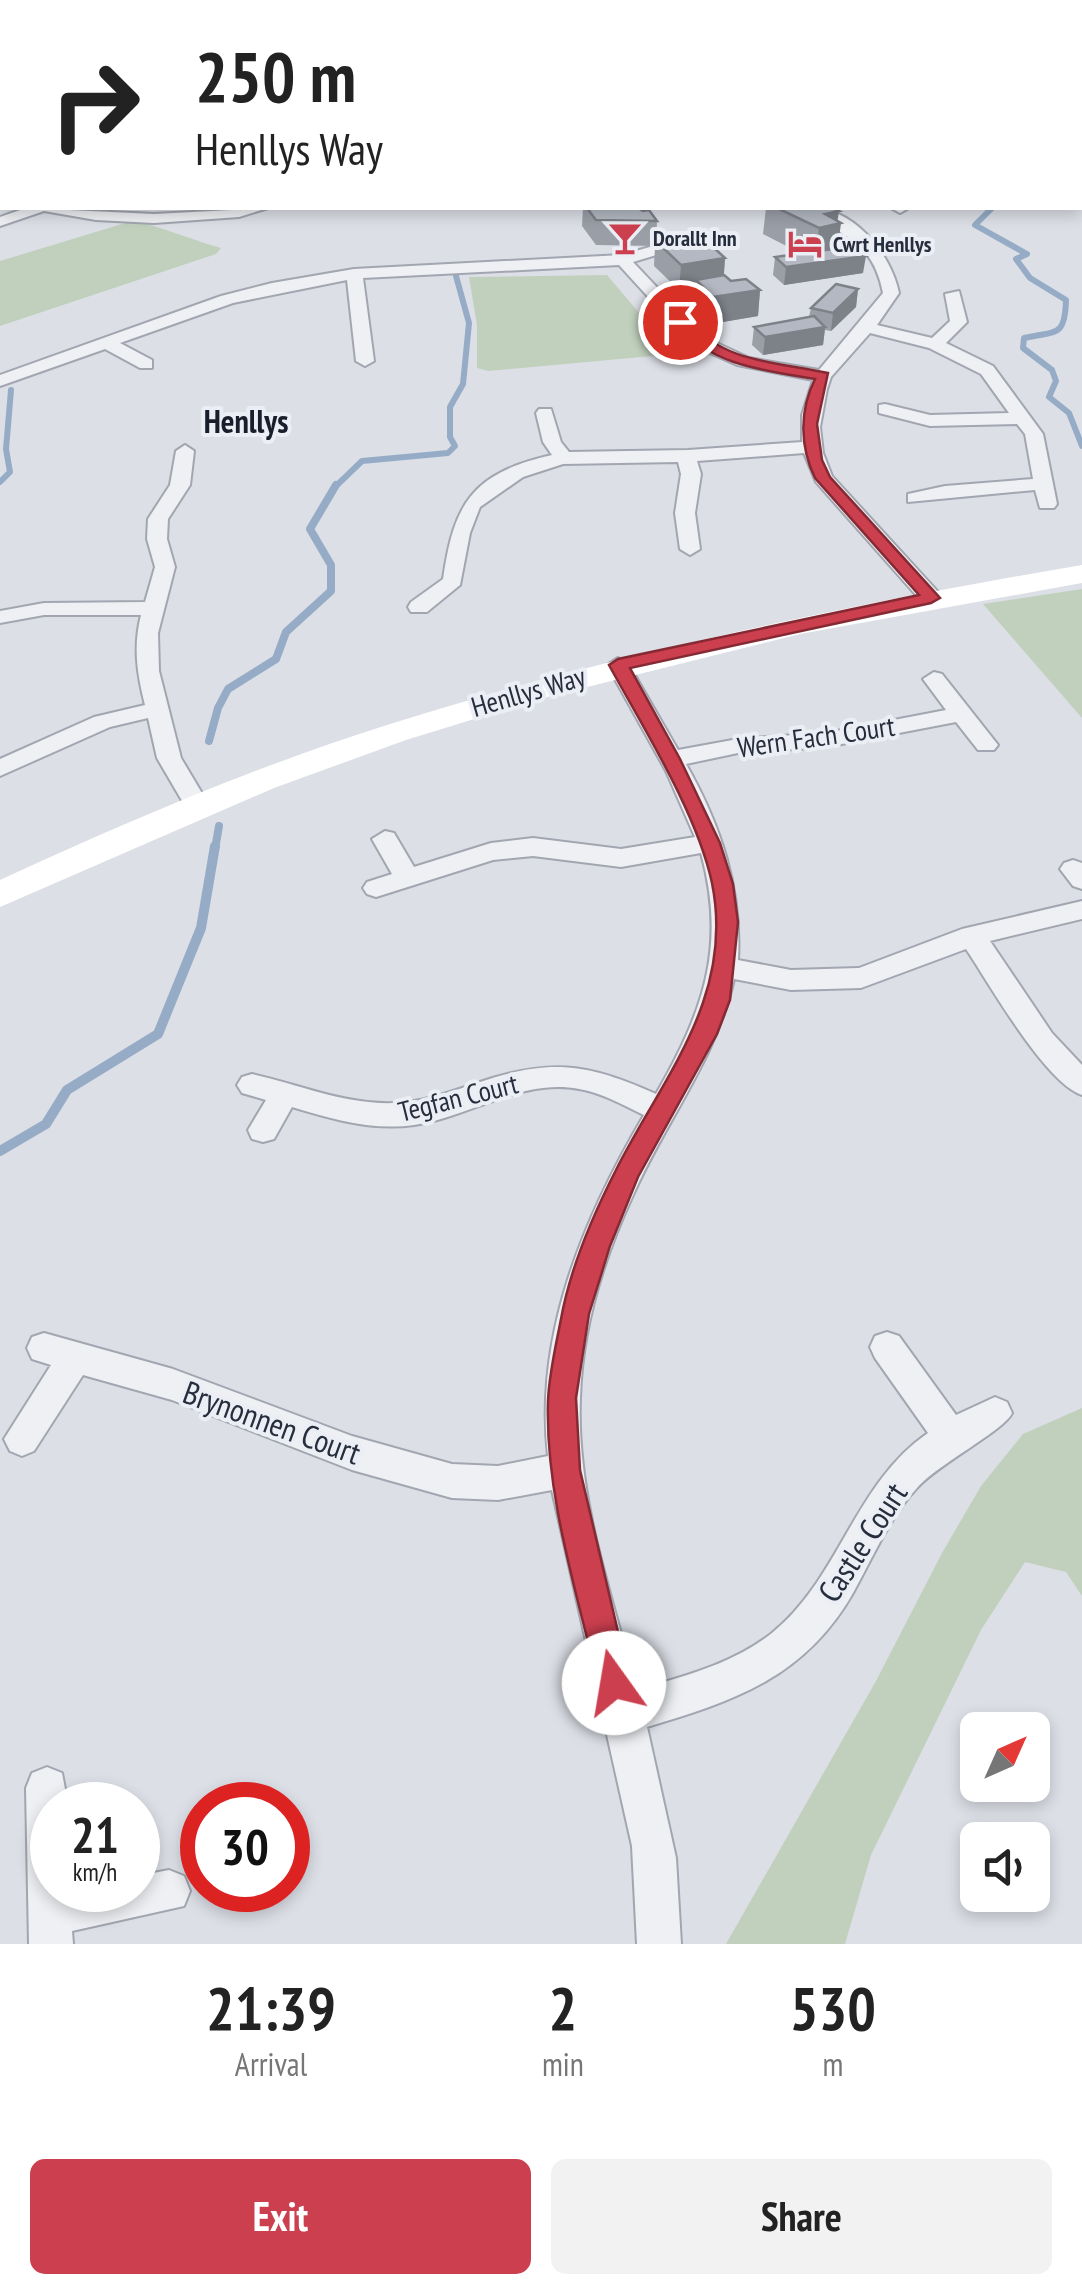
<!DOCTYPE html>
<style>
:root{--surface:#fff;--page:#f2f2f2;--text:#222;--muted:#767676;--accent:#cc3f4f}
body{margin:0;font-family:"PT Sans Narrow",sans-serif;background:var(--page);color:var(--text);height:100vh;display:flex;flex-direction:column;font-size:38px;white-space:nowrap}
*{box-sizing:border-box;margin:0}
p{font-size:32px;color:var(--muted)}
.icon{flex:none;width:55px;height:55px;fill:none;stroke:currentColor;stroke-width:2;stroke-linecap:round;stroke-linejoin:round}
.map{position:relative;height:1944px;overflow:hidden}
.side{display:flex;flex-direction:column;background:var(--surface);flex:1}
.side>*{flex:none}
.banner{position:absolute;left:0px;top:0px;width:1082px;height:210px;box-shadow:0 5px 15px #0003;background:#fff;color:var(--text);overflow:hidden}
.needle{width:65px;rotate:45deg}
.buttons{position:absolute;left:960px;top:1712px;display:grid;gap:20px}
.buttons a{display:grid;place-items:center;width:90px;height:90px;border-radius:15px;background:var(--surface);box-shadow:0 5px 15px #0003;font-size:50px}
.speed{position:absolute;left:30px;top:1782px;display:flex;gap:20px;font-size:50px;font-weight:700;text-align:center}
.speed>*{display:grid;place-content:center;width:130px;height:130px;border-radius:50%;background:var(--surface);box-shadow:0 5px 15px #0003;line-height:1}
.speed small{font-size:25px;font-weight:400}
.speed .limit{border:15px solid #d22;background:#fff;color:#111}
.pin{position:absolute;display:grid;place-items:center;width:85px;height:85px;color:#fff;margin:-42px;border:5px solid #fff;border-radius:50%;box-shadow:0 2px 10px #0007}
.me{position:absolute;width:110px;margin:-55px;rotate:347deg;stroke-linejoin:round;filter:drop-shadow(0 0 8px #0008)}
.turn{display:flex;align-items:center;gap:35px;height:210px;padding:0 30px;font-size:45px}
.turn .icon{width:130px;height:130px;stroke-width:2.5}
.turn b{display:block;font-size:70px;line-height:85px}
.eta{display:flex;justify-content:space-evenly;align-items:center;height:170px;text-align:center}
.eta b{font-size:60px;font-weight:800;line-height:70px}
.cta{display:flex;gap:20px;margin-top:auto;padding:20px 30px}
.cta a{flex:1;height:115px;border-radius:15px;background:var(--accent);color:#fff;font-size:40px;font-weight:800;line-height:115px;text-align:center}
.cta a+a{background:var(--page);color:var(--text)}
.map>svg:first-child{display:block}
.green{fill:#c1d0bd}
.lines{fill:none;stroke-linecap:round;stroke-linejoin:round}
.stream-far3{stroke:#96acc6;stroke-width:5}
.stream-far2{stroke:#96acc6;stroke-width:6}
.stream-far1{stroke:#96acc6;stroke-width:8}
.stream{stroke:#96acc6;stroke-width:10}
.street-casing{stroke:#a2a6b0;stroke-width:4}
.street{fill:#eef0f4;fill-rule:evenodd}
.secondary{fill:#fff;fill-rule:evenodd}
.wall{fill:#9a9ea7}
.shaded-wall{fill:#7d8188}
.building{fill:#b3b8c2;stroke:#7d8188;stroke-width:2.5}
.route{fill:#cc3f4f;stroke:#852933;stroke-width:2.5}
.labels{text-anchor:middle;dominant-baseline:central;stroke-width:8;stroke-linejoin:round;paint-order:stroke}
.far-poi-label{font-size:22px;font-weight:bold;fill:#262d3c;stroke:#ebeef4;text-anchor:start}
.street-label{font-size:28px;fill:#262d3c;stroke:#ebeef4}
.far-district-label{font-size:32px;font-weight:bold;fill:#181e2c;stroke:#ebeef4}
.near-street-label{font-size:32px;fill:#262d3c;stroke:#ebeef4}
</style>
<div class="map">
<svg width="1082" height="1944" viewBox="0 0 1082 1944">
<rect width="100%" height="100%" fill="#dcdfe6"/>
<g class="green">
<path d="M 132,221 C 144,221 202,243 221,248 L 216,254 L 0,326 L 0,261 Z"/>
<polygon points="607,275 674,354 488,371 477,368 477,325 469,277"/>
<polygon points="1082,589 1082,718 983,604"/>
<polygon points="1082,1408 1082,1596 1066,1572 1025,1562 981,1630 871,1855 845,1944 726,1944 876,1681 942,1553 981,1486 1023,1434"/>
</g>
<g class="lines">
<polyline class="stream-far3" points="989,211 992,208"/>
<g class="stream-far2">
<path d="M 991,209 L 975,225 L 1027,254 L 1016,259 L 1030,278 L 1066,300 C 1065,337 1057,331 1024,338 L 1023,348 L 1052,370 L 1056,381 L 1049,397 L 1069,413 L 1082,446"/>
<polyline points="0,482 10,472 6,449 11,390"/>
<polyline points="335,487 362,461 448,453 455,446 450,437 450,407 463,384 469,323 456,276"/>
</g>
<g class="stream-far1">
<polyline points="209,741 218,708 228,689 276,659 286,632 331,591 331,565 310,529 336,485"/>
<polyline points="215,849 219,826"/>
</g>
<polyline class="stream" points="0,1151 46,1124 67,1090 158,1034 201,928 215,846"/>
<g class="street-casing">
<g id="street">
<polygon points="0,0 9,0 0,4"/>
<polygon points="575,0 587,0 589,2 577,2"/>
<polygon points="1082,22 1082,30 1080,31 1080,23"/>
<rect x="1080" y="52" width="2" height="8"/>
<rect x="0" y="58" width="2" height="8"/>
<rect x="0" y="112" width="2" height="8"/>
<rect x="1080" y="138" width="2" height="8"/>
<rect x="0" y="189" width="2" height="9"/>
<polygon points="1080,200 1082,200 1082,208 1076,208 1080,208"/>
<polygon points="26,208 154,214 268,208 239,217 154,223 96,220 44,211 0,226 0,217"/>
<path d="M 806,208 C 851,205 890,251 899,293 L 877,325 L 932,338 L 950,321 L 945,294 L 959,291 L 967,322 L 946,343 L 993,366 L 1043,434 L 1057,504 L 1054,508 L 1040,508 L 1035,490 L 908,502 L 908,494 L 945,486 L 1033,479 L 1025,434 L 1017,424 L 930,426 L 879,413 L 879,405 L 885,404 L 930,415 L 1009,413 L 981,374 L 929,348 L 870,333 L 831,377 L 827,389 L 820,427 L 823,453 L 832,476 L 939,593 L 942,598 L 939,603 L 923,603 L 816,482 L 804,453 L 697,461 L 701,474 L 695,513 L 700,549 L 690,555 L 680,549 L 675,513 L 681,474 L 678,462 L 563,464 L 523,477 L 480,507 L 470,533 L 460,585 L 427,612 L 411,612 L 408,607 L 411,602 L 443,579 C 454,503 472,473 552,455 L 543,442 L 536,413 L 539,409 L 551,409 L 561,442 L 569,452 L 688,450 L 802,442 L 802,415 L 813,380 L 737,365 L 692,345 L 619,265 L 363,278 L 374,361 L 365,366 L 356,361 L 347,280 L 233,303 L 120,343 L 152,360 L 152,368 L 140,368 L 105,349 L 0,386 L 0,375 L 221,296 L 272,283 L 354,269 L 622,255 L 688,236 L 696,241 L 693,244 L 633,262 L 704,337 L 749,358 L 819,370 L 883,293 C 872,238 842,239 806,208 Z"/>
<polygon points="891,208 906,208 907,209 900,213"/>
<path d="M 185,445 L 194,451 L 190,485 L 168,519 L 167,539 L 175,567 L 158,633 L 159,671 L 181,758 L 209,805 L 206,811 L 188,811 L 157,758 L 148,718 L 110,727 L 0,776 L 0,759 L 94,717 L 145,705 C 137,674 133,646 141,615 L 44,615 L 0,623 L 0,611 L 44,603 L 145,602 L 155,567 L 147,539 L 148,519 L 170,485 L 176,451 Z"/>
<path d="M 618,658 L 629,665 L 678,750 L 738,739 L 826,733 L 946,710 L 923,679 L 934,672 L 942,674 L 998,745 L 994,750 L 978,750 L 956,722 L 826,747 L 738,753 L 686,764 C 721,826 742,888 738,960 L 791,970 L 859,968 L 962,929 L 1082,901 L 1082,919 L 990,941 L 1052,1033 L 1082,1065 L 1082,1095 C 1045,1083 989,983 966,949 L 861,988 L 791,990 L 734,979 C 717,1057 666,1121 634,1193 C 604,1257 582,1328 580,1398 C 576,1496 612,1597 637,1690 C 684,1676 733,1664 772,1633 C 840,1578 854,1484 928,1433 L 875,1358 L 870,1347 L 875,1336 L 887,1332 L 899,1336 L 956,1415 L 995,1397 L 1007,1402 L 1012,1413 C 1005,1430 938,1464 917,1488 C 889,1518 873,1557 853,1593 C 805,1677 735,1701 647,1727 L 676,1858 L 681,1944 L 637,1944 L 632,1846 L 552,1490 L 498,1500 L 452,1498 L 352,1470 L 172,1400 L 83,1375 L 34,1451 L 22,1456 L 10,1451 L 4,1439 L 51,1365 L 32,1359 L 27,1348 L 32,1337 L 44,1333 L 173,1369 L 352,1436 L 452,1464 L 498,1466 L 548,1456 C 534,1335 584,1217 644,1115 C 623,1105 602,1093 579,1089 C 521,1078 470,1117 414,1125 C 372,1131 332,1119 292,1107 L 274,1139 L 263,1142 L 252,1139 L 248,1130 L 266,1100 L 242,1093 L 237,1085 L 242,1077 L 252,1074 C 298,1084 345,1105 395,1103 C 424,1102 450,1092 477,1083 C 550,1058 586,1063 656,1094 C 703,1012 727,947 701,853 L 621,867 L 533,856 L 493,860 L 376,897 L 367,894 L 363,888 L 367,882 L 392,874 L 372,839 L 385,831 L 394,833 L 414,867 L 491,843 L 533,838 L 621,849 L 695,837 L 666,771 L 607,665 Z"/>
<polygon points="1073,860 1082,863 1082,889 1073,886 1060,869 1064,863"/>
<polygon points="47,1767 62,1773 68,1805 52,1805 52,1890 138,1890 138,1876 169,1870 184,1876 190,1891 184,1906 72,1931 73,1944 29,1944 26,1788 32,1773"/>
</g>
</g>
<use href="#street" class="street"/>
<path class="secondary" d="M 1082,565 L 1082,583 L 800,634 L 539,699 L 406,740 L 274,788 L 0,907 L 0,880 C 126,822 254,767 387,725 C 615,653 847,605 1082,565 Z"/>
</g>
<g class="wall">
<polygon points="583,208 638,208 657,221 656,241 725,258 724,275 731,281 760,290 758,316 711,324 694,306 695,288 679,290 654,266 655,246 596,245 582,226"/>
<polygon points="766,208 832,208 837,221 838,248 863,273 784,285 773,275 775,257 802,254 763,234"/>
<polygon points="858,289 856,307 831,331 825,330 823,345 763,355 752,345 754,327 809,317 811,308"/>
</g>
<g class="shaded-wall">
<polygon points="839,211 837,224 841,223 837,255 815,260 819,228 825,214"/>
<polygon points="866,256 863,273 784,285 786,267"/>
<polygon points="725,258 723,283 696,280 695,288 679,290 681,265"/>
<polygon points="858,289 856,307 831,331 833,313"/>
<polygon points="760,290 758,316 711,324 713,297"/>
<polygon points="825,327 823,345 763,355 765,337"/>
</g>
<g class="building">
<polygon points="587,208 638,208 643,211 649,210 657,221 596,220"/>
<polygon points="777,208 832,208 839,211 825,214 841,223 819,228"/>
<polygon points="699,234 725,258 681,265 656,241"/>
<polygon points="855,246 866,256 786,267 775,257"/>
<polygon points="724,275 731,281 746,279 760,290 713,297 696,280"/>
<polygon points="836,284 858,289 833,313 811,308"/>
<polygon points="814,316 825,327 765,337 754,327"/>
</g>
<path class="route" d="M 676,319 L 685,319 C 727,364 772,361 828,373 L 817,424 L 822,460 L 830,477 L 940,598 L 931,603 L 630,668 L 680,759 L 720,843 L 733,884 L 738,922 L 730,1000 L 717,1034 L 638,1177 L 610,1246 L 589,1314 L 576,1398 L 580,1470 L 630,1683 L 626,1695 L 614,1700 L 602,1695 L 598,1683 C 577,1592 545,1495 548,1401 C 549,1374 556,1345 561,1319 C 570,1269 593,1215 616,1170 C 663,1077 735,997 712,883 C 697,813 644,729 609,665 L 618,659 L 919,595 L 815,478 C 800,447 799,411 815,379 C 762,370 714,366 676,325 Z"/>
<defs>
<g id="bar-bare" transform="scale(2.7)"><path d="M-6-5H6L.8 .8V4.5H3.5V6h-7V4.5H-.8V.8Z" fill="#cc3f4f" stroke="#ebeef4" stroke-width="2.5" paint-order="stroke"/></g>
<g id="hotel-bare" transform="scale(2.7)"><path d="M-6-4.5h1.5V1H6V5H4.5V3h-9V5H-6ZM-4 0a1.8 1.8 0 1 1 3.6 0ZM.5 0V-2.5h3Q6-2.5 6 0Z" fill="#cc3f4f" stroke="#ebeef4" stroke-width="2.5" paint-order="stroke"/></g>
</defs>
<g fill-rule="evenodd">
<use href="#bar-bare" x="625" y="238"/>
<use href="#hotel-bare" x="805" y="244"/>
</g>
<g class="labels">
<g class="far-poi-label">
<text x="653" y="238">Dorallt Inn</text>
<text x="833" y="244">Cwrt Henllys</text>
</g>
<g class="street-label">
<text transform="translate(528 691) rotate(-16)">Henllys Way</text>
<text transform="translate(816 736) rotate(-8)">Wern Fach Court</text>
<text transform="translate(458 1097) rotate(-14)">Tegfan Court</text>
</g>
<g class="far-district-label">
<text x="246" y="421">Henllys</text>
</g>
<g class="near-street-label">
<text transform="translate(272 1422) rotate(20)">Brynonnen Court</text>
<text transform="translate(862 1542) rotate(-57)">Castle Court</text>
</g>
</g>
</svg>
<div class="buttons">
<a><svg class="needle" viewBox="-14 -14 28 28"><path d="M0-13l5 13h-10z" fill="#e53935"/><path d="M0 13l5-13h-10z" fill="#767676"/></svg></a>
<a><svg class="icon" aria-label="sound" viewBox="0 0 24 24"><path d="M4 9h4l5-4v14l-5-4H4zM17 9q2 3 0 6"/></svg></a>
</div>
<div class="speed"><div>21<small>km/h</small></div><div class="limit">30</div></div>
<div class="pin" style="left:680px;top:322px;background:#d93025"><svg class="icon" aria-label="arrive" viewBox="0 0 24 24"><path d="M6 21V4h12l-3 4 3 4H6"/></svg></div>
<svg class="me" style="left:614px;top:1683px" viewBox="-20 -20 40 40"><circle r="19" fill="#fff"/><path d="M0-13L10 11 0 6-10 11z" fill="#cc3f4f"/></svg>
<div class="banner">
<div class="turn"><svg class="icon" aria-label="right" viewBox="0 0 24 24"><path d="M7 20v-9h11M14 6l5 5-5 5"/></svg><div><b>250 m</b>Henllys Way</div></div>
</div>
</div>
<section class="side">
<div class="eta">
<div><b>21:39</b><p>Arrival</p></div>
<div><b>2</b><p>min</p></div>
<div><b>530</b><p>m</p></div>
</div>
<div class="cta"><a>Exit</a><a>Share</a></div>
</section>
